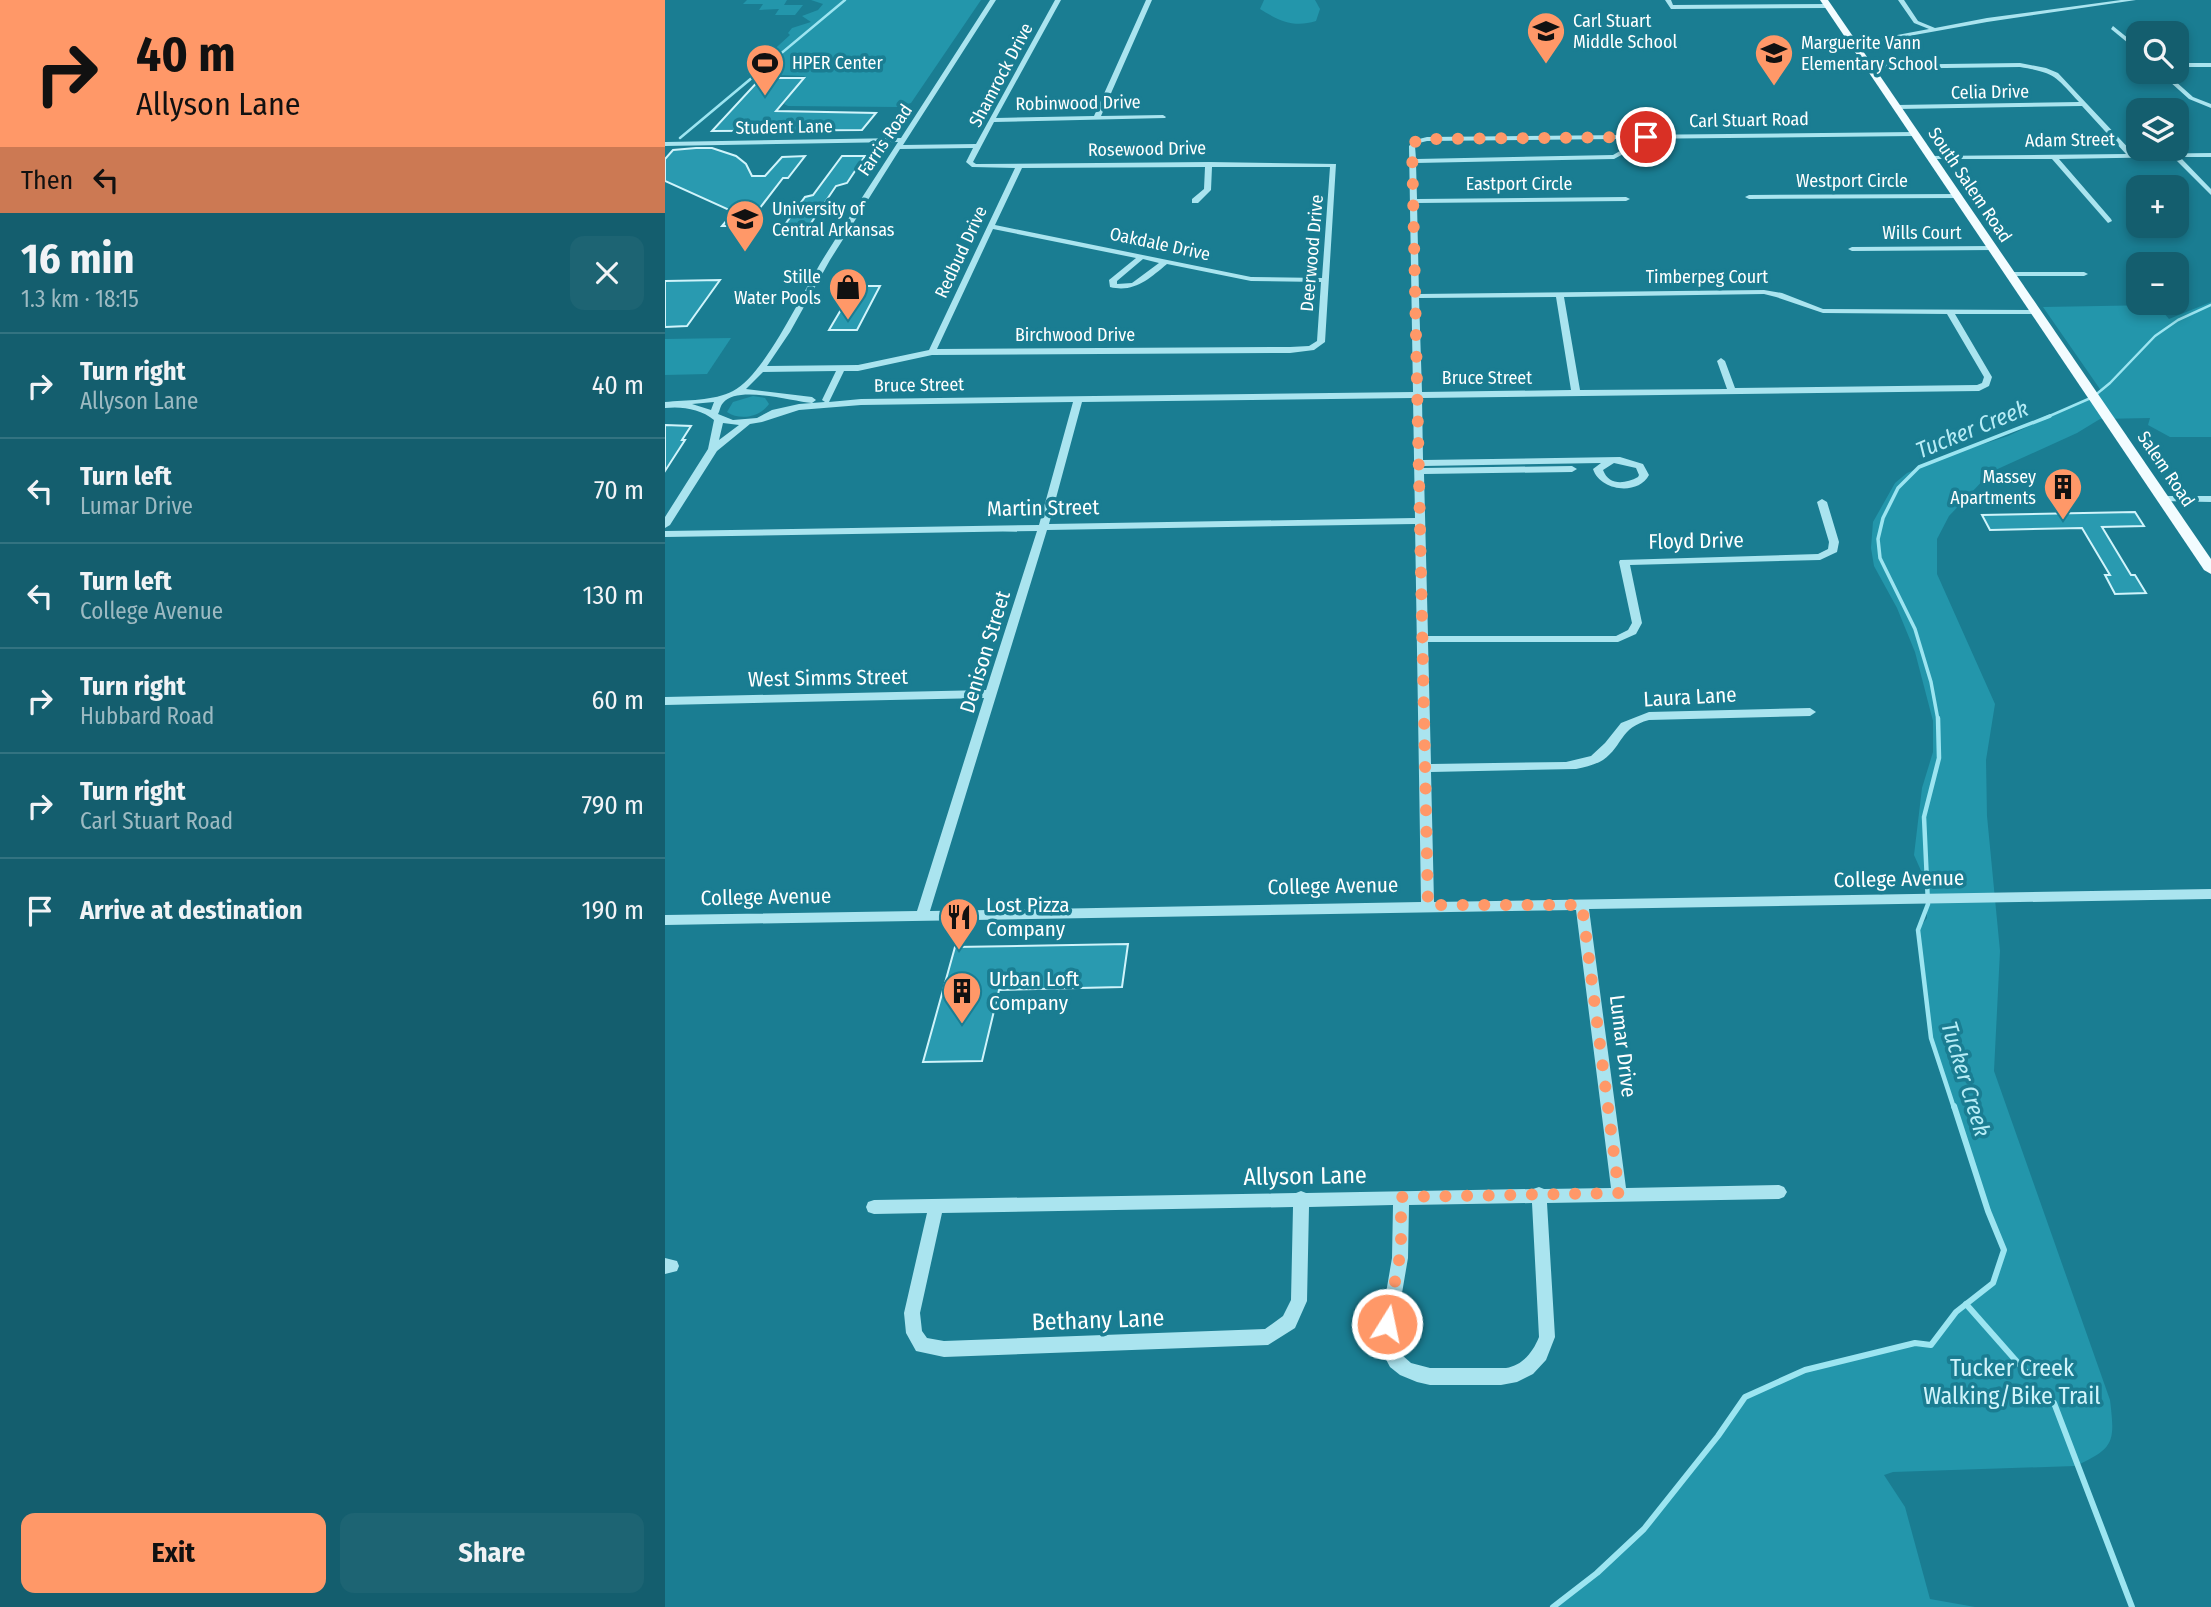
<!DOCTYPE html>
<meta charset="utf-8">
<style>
:root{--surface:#145e6e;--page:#1d6473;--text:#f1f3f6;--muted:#9dbac2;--line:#337381;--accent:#ff9868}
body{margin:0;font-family:"Fira Sans Condensed",sans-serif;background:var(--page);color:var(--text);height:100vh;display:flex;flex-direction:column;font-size:26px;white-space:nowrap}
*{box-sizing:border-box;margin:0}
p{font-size:23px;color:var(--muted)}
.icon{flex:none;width:38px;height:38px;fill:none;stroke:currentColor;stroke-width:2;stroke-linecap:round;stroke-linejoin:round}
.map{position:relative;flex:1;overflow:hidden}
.sheet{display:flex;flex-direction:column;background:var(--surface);width:665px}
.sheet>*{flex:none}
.hud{background:#ff9868;color:#111;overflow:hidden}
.buttons{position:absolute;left:1461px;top:21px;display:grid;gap:14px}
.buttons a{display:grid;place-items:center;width:63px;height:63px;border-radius:14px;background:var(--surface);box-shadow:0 4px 10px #0003;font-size:35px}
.pin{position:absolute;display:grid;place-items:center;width:60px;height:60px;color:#fff;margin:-30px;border:4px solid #fff;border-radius:50%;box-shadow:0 2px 7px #0007}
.me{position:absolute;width:77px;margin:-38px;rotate:10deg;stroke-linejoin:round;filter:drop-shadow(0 0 5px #0008)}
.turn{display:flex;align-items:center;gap:24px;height:147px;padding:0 21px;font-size:32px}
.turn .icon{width:91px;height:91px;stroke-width:2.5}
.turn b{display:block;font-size:49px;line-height:60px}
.then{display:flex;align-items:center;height:66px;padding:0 21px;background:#0003;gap:14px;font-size:26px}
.round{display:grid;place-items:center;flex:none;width:74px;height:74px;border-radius:14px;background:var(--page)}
.headline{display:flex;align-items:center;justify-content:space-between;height:119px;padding:0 21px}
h1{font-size:42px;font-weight:700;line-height:52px}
.action{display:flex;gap:14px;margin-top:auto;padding:14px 21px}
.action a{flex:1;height:80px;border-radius:14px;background:var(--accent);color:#111;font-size:28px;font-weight:700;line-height:80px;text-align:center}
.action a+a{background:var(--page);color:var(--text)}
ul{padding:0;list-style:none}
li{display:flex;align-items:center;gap:21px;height:105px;padding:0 21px;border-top:2px solid var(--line)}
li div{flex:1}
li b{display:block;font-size:26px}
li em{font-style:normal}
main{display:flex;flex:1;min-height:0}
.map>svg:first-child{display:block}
.green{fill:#2396ab}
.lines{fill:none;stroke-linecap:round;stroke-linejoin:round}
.stream-far3{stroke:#9ce5f1;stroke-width:2.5}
.stream-far2{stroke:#9ce5f1;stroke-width:3.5}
.stream-far1{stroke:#9ce5f1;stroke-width:4.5}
.stream{stroke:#9ce5f1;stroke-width:6}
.building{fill:#299ab0;stroke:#d0f4fb;stroke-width:2}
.minor{fill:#aae4ef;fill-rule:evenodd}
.major{fill:#f2fcff;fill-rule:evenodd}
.route{stroke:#ff9868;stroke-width:12;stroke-dasharray:0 21.6}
.labels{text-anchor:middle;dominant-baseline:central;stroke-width:7;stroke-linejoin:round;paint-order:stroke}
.far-poi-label{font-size:18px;fill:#fff;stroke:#1a7d92;text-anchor:start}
.far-street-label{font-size:18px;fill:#fff;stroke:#1a7d92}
.street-label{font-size:21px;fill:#fff;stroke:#1a7d92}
.poi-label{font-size:21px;fill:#fff;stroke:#1a7d92;text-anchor:start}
.water-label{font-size:23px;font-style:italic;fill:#b6ecf6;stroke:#1a7d92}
.near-street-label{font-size:24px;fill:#fff;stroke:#1a7d92}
.near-park-label{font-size:24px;fill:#d0f4fb;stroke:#1a7d92}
</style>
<main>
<section class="sheet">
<div class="hud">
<div class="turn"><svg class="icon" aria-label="right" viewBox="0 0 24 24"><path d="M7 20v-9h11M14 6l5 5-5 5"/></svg><div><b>40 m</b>Allyson Lane</div></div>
<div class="then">Then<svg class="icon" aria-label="left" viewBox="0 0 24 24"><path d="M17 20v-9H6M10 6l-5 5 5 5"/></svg></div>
</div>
<div class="headline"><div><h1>16 min</h1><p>1.3 km · 18:15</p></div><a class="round"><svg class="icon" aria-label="close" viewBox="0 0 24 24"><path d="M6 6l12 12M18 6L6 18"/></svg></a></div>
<ul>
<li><svg class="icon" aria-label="right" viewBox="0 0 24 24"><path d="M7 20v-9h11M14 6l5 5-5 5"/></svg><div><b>Turn right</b><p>Allyson Lane</p></div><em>40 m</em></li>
<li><svg class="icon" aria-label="left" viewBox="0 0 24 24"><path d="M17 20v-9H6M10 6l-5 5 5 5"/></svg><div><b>Turn left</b><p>Lumar Drive</p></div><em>70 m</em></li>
<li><svg class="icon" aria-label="left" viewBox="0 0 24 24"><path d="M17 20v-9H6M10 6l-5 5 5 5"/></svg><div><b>Turn left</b><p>College Avenue</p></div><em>130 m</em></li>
<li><svg class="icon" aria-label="right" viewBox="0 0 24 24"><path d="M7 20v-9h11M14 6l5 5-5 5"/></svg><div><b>Turn right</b><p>Hubbard Road</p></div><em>60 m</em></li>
<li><svg class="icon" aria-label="right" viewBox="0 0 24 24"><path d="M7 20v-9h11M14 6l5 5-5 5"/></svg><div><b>Turn right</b><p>Carl Stuart Road</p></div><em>790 m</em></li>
<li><svg class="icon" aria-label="arrive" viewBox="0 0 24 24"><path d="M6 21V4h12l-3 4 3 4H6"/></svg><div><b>Arrive at destination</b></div><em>190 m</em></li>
</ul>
<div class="action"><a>Exit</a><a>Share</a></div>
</section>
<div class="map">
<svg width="1546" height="1607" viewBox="0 0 1546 1607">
<rect width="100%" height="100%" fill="#1a7d92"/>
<g class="green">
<polygon points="82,0 122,0 119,5 138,5 130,15 110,15 114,9 94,10 98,4 78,4"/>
<polygon points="146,0 316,0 246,103 232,107 123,106 119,104 140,76 82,74 125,35 123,33 127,28 146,22 137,16 153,10 158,4"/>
<path d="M 599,0 L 650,0 L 655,9 L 651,21 C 629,28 614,21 595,9 Z"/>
<path d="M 1546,302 L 1546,437 L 1505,437 L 1483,425 L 1485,418 L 1435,419 L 1412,433 L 1326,472 L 1284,516 L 1272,539 L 1272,574 L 1330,704 L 1321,760 L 1322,816 L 1335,951 L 1329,1071 L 1445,1400 C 1450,1442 1450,1448 1410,1466 L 1228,1472 L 1219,1475 L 1240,1507 L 1265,1599 L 1310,1607 L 888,1607 L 933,1573 L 979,1529 L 1053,1436 L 1080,1397 L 1140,1370 L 1250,1343 L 1266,1345 L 1291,1312 L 1328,1283 L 1339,1249 L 1323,1211 L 1266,1038 L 1253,930 L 1262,918 L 1261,882 L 1249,855 L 1257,788 L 1268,752 L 1268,721 L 1250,652 L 1232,608 L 1209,566 L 1206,548 L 1208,522 L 1230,483 L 1242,473 L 1285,455 L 1343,436 L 1437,392 L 1378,307 L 1492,305 L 1504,319 Z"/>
<polygon points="66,338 42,374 0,375 0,339"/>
<path d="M 88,396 L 100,398 L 104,404 C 95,417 75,421 62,412 L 68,402 Z"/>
</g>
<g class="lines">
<g class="stream-far3">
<polyline points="15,138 180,0"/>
<polyline points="1380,418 1428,397 1445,383 1490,336 1513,320 1546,305"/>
</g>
<polyline class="stream-far2" points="1273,720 1266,682 1250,629 1215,558 1213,539 1218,518 1233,488 1254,467 1385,416"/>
<polyline class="stream-far1" points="1273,718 1274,758 1259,817 1263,904 1253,930 1266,1038 1289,1108"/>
<g class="stream">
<polyline points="1301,1304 1361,1372"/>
<polyline points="1389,1403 1467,1607"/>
<polyline points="888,1607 932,1573 979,1529 1053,1436 1080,1397 1140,1370 1250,1343 1266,1345 1291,1312 1328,1283 1339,1250 1323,1211 1289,1106"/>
</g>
</g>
<g class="building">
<polygon points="96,78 139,78 111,111 211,113 197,130 47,131"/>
<polygon points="31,148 47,148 71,156 81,164 87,176 100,176 117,157 140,156 123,178 118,178 81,226 57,226 69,212 0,181 0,159 8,150"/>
<polygon points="177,156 200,156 182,183 171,186 144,226 119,226 140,197 148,195"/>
<polygon points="55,280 22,326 0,327 0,281"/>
<polygon points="190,286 215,286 192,330 164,330"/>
<polygon points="0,425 26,426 17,440 20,440 0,471"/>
<polygon points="1470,512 1479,526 1437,527 1466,575 1470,575 1481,593 1450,594 1440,575 1445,575 1417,528 1325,530 1317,515"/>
<polygon points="463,944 457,987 334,990 317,1061 258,1062 290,947"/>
</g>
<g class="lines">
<g class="minor">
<path d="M 325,0 L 331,0 L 238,145 L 311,144 L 390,0 L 396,0 L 331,118 L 429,116 L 481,0 L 487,0 L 436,116 L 498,115 L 501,117 L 500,118 L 329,122 L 308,162 L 311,164 L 544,162 L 671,164 L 660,342 L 649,350 L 625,353 L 267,355 L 193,371 L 179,371 L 164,402 L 196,399 L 748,392 L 744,146 L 750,140 L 762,137 L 1249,132 L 1252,134 L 1249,136 L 958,139 L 962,152 L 949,159 L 751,163 L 752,199 L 961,197 L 965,199 L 961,201 L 752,203 L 754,294 L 1099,290 L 1117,293 L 1158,309 L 1370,310 L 1374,312 L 1370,314 L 1290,314 L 1327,377 L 1324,386 L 1314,391 L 757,398 L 758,460 L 955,457 L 978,464 L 984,475 C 973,496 935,491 928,469 L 936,463 L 758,466 L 758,468 L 907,466 L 912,469 L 907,472 L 759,474 L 763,636 L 951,636 L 963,630 L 967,623 L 954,562 L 955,560 L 1153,554 L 1163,549 L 1164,542 L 1152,502 L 1157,499 L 1162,502 L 1174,542 L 1172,552 L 1155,560 L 965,565 L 977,623 L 971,634 L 953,642 L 763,642 L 766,764 L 901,762 L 926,756 L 940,743 L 956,723 L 984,712 L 1145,708 L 1151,712 L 1145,716 L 984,720 C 954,728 959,745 938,760 C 930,765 920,767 911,769 L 766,772 L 769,902 L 1546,889 L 1546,899 L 924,909 L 961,1188 L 1114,1185 L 1119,1187 L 1122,1192 L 1119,1197 L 1114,1199 L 882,1203 L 890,1337 L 881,1360 L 868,1374 L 852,1382 L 836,1385 L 765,1385 L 752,1382 L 735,1375 L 725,1367 L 716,1350 L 714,1334 L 727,1258 L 728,1205 L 644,1207 L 642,1301 L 630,1328 L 603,1345 L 279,1357 L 251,1351 L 241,1333 L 239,1313 L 262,1213 L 209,1214 L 203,1212 L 201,1207 L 203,1202 L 209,1200 L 631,1193 L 636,1191 L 641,1193 L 868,1189 L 874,1187 L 879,1189 L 946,1188 L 911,910 L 0,925 L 0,915 L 252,911 L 319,698 L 0,705 L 0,697 L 321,690 L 372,531 L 0,537 L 0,531 L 374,525 L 408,402 L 196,405 L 134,410 L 97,422 L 85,424 L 52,451 L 5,525 L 0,528 L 0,517 L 43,449 L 49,420 C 36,409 17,406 0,408 L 0,402 C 21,400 49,401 68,391 C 100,375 138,291 158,259 C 182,220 208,181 233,142 L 0,146 L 0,142 L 236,138 ZM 951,139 L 955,151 L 948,155 L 751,159 L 750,146 L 754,143 L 762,141 ZM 308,148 L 301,162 L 307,167 L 350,168 L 264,350 L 193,365 L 102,366 L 125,332 L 165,260 L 235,149 ZM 540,167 L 539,189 L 527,199 L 527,203 L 533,203 L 546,190 L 547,167 L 665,167 L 657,278 L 586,277 L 330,225 L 357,168 ZM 328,229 L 471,258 L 444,280 L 445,287 C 469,293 484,279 502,264 L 586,281 L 656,282 L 652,341 L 644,346 L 625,347 L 272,349 ZM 478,259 L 494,263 L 467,283 L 452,284 L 452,281 ZM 1099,294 L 1111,297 L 1158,313 L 1282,314 L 1319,377 L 1317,383 L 1312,385 L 1070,388 L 1060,361 L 1056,358 L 1052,361 L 1062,389 L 915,390 L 899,297 ZM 891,297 L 906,390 L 757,392 L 754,298 ZM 171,371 L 157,400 L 160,402 L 134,404 L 107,410 L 92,418 L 68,420 L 53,414 C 55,411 55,406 58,403 C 72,385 126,401 147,403 L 151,400 L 147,397 L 81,389 L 98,372 ZM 748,398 L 750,518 L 384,524 L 417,402 ZM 49,402 L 46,410 L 27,404 ZM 58,423 L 74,425 L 54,440 ZM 949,463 L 971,468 L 974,475 L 973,477 C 960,484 944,486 938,470 ZM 750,524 L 756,902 L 265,911 L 382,530 ZM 867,1203 L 874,1337 C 868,1352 858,1365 841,1368 L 765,1368 L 746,1363 L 737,1355 L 733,1348 L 730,1334 L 743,1258 L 744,1205 ZM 628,1207 L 626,1300 L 618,1316 L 600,1329 L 279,1341 L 262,1338 L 257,1331 L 255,1313 L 277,1213 Z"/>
<polygon points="1000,0 1006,0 1008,5 1163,4 1166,6 1163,8 1006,9"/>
<polygon points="1233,0 1239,0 1253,21 1270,28 1322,18 1456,0 1471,0 1322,22 1188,46 1190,43 1264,29 1249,23"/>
<polygon points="1448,26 1474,47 1474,52 1446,29"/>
<path d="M 1355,63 L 1381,68 L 1393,73 L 1469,154 L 1546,153 L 1546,157 L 1515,157 L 1546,189 L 1546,195 L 1508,157 L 1394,159 L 1446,219 L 1447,221 L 1443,223 L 1387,159 L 1263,159 L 1262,158 L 1265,156 L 1461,154 L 1417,106 L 1232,109 L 1229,107 L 1232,105 L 1414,102 C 1390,76 1391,73 1355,67 L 1205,69 L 1202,67 L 1205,65 Z"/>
<rect x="1512" y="63" width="34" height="4"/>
<polygon points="1494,72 1500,72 1528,97 1546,104 1546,108 1524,99"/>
<polygon points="1292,194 1296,196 1295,198 1084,199 1080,197 1084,195"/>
<polygon points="1327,246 1330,246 1330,250 1187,251 1183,249 1187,247"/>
<polygon points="1342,272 1419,272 1423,274 1419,276 1345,276 1341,274"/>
<polygon points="1500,496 1546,496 1546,502 1497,501 1495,499"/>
<polygon points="0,1258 12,1261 14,1266 12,1271 0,1274"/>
</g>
<polygon class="major" points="1155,0 1163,0 1546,559 1546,574 1539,570"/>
</g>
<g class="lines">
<polyline class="route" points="722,1324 736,1250 736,1197 954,1193 917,905 763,905 747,146 751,141 762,139 981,137"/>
</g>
<defs>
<g id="school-pin" transform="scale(2.0125)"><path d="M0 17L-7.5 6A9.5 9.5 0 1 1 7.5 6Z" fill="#ff9868" stroke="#1a7d92"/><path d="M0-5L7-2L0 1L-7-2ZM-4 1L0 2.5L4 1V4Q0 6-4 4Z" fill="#111"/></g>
<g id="stadium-pin" transform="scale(2.0125)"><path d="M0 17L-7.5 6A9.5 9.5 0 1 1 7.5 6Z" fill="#ff9868" stroke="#1a7d92"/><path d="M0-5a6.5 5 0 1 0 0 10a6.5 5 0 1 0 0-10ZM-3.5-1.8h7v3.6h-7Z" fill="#111"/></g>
<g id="university-pin" transform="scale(2.0125)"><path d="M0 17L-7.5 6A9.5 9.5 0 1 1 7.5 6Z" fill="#ff9868" stroke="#1a7d92"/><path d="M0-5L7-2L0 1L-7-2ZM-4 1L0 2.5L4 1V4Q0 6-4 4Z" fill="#111"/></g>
<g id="shop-pin" transform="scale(2.0125)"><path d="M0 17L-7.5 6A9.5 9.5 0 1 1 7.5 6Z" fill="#ff9868" stroke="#1a7d92"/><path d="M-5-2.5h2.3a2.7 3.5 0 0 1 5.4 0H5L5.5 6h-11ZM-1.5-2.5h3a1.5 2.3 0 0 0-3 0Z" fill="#111"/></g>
<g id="building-pin" transform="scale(2.0125)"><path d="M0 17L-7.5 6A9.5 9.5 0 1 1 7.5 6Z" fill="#ff9868" stroke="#1a7d92"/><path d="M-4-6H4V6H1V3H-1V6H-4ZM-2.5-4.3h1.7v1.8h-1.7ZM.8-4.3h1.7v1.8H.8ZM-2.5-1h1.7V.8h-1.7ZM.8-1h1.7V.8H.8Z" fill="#111"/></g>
<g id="restaurant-pin" transform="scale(2.0125)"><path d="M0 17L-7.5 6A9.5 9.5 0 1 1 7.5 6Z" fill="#ff9868" stroke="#1a7d92"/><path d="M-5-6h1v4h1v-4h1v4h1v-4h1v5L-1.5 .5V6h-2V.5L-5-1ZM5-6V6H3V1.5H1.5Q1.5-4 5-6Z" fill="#111"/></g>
</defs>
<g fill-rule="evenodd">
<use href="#school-pin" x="881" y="31"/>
<use href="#school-pin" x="1109" y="53"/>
<use href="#stadium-pin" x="100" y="63"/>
<use href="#university-pin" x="80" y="219"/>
<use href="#shop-pin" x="183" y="287"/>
<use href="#building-pin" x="1398" y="487"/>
<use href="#restaurant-pin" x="294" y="917"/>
<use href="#building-pin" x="297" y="991"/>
</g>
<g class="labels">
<g class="far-poi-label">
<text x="908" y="21">Carl Stuart<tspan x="908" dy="21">Middle School</tspan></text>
<text x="1136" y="43">Marguerite Vann<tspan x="1136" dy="21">Elementary School</tspan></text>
<text x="127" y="63">HPER Center</text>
<text x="107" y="209">University of<tspan x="107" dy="21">Central Arkansas</tspan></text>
<text x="156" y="277" text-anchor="end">Stille<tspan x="156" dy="21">Water Pools</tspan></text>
<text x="1371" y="477" text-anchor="end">Massey<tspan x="1371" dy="21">Apartments</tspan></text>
</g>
<g class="far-street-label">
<text transform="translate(336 75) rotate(-62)">Shamrock Drive</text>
<text transform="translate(1325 92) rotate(-1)">Celia Drive</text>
<text transform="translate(413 103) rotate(-1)">Robinwood Drive</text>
<text transform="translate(1084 120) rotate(-1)">Carl Stuart Road</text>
<text transform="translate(119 127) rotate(-1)">Student Lane</text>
<text transform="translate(220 140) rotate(-56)">Farris Road</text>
<text transform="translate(1405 140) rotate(-1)">Adam Street</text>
<text transform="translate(482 149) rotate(-1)">Rosewood Drive</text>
<text x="1187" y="181">Westport Circle</text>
<text x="854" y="184">Eastport Circle</text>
<text transform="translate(1305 185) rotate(56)">South Salem Road</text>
<text x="1257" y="233">Wills Court</text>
<text transform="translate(495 244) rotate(12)">Oakdale Drive</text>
<text transform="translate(296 252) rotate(-65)">Redbud Drive</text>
<text transform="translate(647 253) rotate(-85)">Deerwood Drive</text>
<text x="1042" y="277">Timberpeg Court</text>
<text x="410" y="335">Birchwood Drive</text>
<text x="822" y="378">Bruce Street</text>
<text transform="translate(254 385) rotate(-1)">Bruce Street</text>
<text transform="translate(1501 469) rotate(56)">Salem Road</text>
</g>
<g class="street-label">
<text transform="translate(378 508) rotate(-1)">Martin Street</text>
<text transform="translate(1031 541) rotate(-1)">Floyd Drive</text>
<text transform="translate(320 652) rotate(-73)">Denison Street</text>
<text transform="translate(163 678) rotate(-1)">West Simms Street</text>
<text transform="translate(1025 697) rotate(-3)">Laura Lane</text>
<text transform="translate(1234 879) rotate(-1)">College Avenue</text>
<text transform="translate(668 886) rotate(-1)">College Avenue</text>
<text transform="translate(101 897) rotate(-1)">College Avenue</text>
<text transform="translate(958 1046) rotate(83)">Lumar Drive</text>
</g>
<g class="poi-label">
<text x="321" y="905">Lost Pizza<tspan x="321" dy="24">Company</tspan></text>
<text x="324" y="979">Urban Loft<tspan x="324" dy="24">Company</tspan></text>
</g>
<g class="water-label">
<text transform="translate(1307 429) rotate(-22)">Tucker Creek</text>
<text transform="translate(1301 1079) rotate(73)">Tucker Creek</text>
</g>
<g class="near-street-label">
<text transform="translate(640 1176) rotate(-1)">Allyson Lane</text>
<text transform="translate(433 1320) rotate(-2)">Bethany Lane</text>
</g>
<g class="near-park-label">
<text x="1347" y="1368">Tucker Creek<tspan x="1347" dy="28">Walking/Bike Trail</tspan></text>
</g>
</g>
</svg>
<div class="buttons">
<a><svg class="icon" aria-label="search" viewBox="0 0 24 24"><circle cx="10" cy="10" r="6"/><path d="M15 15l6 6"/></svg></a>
<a><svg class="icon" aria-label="layers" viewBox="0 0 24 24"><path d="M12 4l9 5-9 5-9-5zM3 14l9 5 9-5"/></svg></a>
<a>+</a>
<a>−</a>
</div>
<div class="pin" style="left:981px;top:137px;background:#d93025"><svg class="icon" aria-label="arrive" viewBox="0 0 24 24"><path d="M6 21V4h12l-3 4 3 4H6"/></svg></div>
<svg class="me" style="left:722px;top:1324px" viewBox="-20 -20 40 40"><circle r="17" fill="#ff9868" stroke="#fff" stroke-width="3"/><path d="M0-11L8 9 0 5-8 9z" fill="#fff"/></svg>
</div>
</main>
